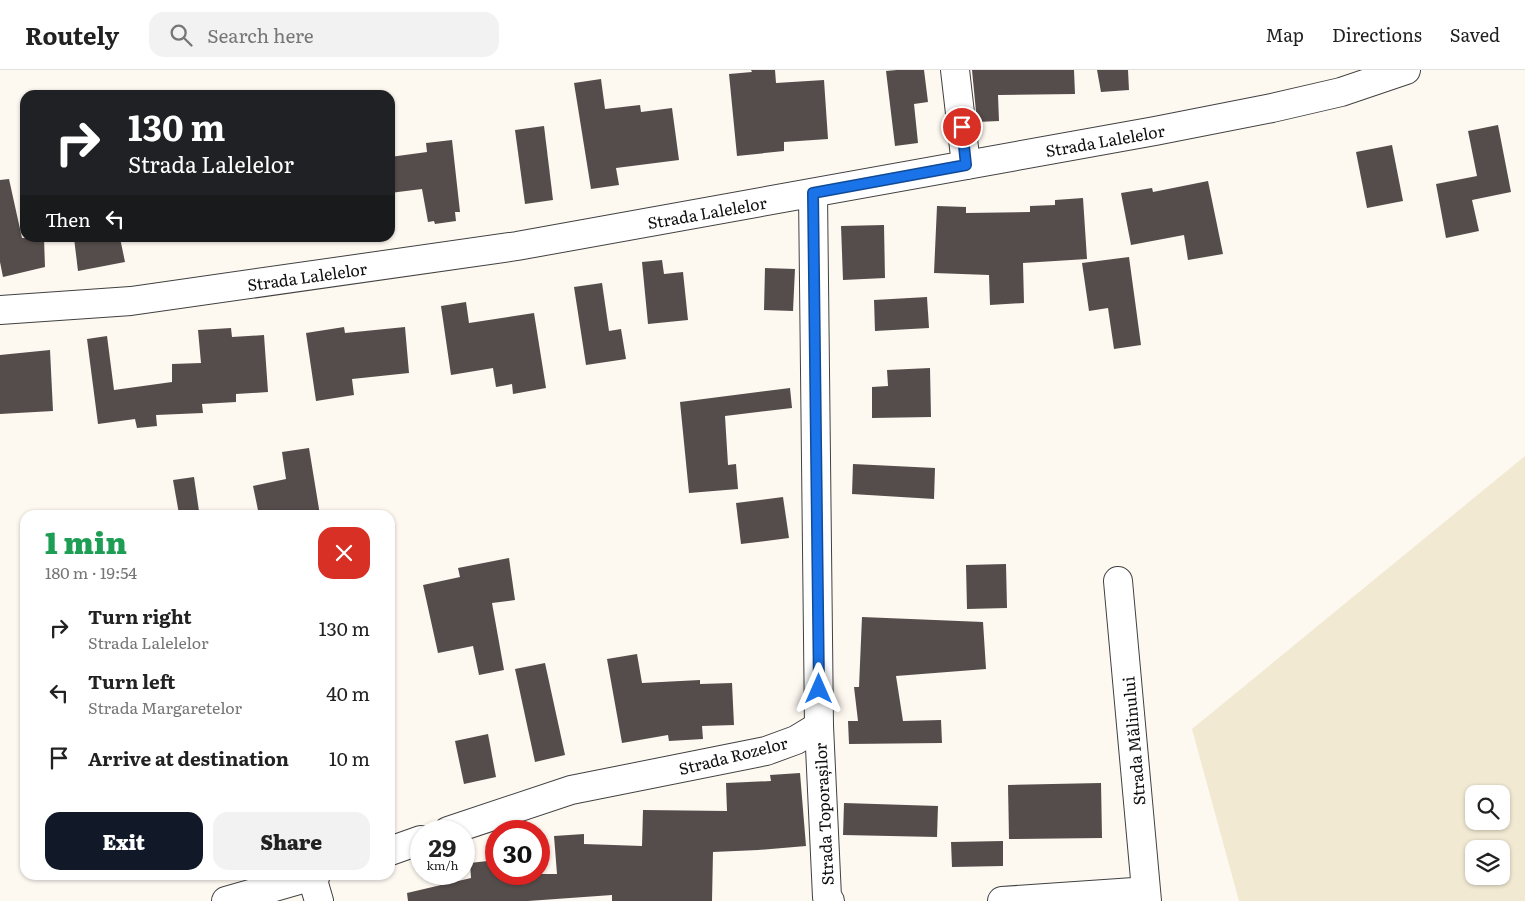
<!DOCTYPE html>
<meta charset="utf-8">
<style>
:root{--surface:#fff;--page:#f2f2f2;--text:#222;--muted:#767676;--line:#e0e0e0;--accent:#111827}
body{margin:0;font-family:Literata,serif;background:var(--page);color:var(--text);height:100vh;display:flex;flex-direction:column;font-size:19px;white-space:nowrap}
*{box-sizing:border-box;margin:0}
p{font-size:16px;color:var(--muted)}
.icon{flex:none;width:28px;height:28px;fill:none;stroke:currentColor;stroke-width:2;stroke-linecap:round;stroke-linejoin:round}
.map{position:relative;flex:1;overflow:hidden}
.details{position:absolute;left:20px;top:440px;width:375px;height:370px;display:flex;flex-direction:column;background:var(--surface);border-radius:15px;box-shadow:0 1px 4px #0004}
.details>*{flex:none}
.banner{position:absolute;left:20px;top:20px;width:375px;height:152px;border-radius:15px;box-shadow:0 1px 4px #0004;background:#202124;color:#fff;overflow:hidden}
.buttons{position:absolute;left:1465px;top:715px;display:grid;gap:10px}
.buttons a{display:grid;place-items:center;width:45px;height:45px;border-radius:10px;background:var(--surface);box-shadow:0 1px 4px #0004;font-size:25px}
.speed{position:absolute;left:410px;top:750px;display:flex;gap:10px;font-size:25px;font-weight:700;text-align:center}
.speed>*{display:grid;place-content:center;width:65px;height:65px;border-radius:50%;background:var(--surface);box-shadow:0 1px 4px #0004;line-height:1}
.speed small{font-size:12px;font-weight:400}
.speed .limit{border:8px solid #d22;background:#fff;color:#111}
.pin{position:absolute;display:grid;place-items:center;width:42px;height:42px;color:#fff;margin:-21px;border:2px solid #fff;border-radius:50%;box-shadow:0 1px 5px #0007}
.me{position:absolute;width:55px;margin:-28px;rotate:0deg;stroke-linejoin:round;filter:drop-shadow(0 0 4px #0008)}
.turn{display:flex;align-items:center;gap:18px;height:105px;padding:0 25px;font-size:22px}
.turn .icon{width:65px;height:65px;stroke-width:2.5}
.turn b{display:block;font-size:35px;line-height:42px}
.then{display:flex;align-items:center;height:48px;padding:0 25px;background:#0003;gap:10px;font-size:19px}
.round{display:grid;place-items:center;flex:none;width:52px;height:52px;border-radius:15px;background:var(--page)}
.overview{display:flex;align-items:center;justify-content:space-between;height:85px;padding:0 25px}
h1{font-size:30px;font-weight:800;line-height:38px;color:#1e9e55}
.primary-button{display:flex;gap:10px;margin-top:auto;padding:10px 25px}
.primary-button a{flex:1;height:58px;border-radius:15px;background:var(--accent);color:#fff;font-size:20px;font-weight:800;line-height:58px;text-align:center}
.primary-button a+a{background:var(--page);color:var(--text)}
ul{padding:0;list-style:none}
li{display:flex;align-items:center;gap:15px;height:65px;padding:0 25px}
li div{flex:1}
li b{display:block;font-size:19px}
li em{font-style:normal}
header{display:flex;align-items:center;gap:30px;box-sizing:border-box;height:70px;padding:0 25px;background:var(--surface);border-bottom:1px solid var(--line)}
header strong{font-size:24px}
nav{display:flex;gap:28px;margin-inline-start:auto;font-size:18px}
.search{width:350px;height:45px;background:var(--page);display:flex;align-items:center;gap:12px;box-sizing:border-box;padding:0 18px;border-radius:15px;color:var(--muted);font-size:19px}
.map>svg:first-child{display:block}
.farmland{fill:#f1e9d2;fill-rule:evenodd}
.building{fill:#554d4b}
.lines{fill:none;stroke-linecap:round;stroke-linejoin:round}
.minor-casing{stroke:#414141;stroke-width:30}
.minor{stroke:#fff;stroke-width:28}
.route-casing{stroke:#114b97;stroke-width:12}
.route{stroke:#1a73e8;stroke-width:9}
.labels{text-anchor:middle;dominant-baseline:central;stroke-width:5;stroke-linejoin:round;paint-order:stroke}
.street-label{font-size:16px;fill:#0e0e0e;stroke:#fff}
</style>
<header>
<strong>Routely</strong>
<div class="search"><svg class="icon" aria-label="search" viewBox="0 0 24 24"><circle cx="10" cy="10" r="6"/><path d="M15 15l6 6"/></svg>Search here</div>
<nav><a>Map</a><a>Directions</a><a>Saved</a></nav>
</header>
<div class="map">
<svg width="1525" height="831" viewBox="0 0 1525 831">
<rect width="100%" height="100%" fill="#fdf8f0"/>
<path class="farmland" d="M 1525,386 L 1525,831 L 1239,831 L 1192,659 ZM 1474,724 L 1501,724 L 1501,751 L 1474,751 ZM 1474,779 L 1501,779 L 1501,806 L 1474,806 Z"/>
<g class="building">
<polygon points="751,0 775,0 776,13 824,10 828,69 784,72 784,81 737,86 729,4 752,2"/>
<polygon points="897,0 924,0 928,32 914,34 918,73 895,76 886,1"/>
<polygon points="972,0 1074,0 1075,24 998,25 999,51 977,52"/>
<polygon points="1097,0 1128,0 1129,20 1101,22"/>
<polygon points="601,9 605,39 640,35 641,42 672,38 679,90 616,98 619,115 591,119 574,13"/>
<polygon points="1498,55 1511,122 1472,130 1479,161 1446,168 1436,114 1477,106 1468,61"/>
<polygon points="544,56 553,130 525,134 515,60"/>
<polygon points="452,70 460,142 455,142 456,151 435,154 434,151 428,152 422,119 390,123 390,87 427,82 426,73"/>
<polygon points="1392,75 1403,131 1367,138 1356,82"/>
<polygon points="9,109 22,168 44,168 45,197 3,207 0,192 0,110"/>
<polygon points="1208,111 1223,184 1188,190 1184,165 1131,175 1121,123 1152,118 1153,122"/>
<polygon points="1083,128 1087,189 1023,193 1024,233 990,235 989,205 934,203 937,136 966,137 966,143 1030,142 1030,136 1055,135 1055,130"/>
<polygon points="884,155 885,208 843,210 841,156"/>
<polygon points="74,168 120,168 125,192 78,201"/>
<polygon points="1129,187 1141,275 1114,279 1108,238 1089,241 1082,193"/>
<polygon points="662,190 664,204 683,202 688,250 648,254 642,192"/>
<polygon points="765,198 795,199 793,241 764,240"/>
<polygon points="602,213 609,261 621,259 626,289 586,295 574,217"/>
<polygon points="927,227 929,258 875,261 874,230"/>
<polygon points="466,232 469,253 534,243 546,318 513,324 512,314 496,317 493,298 451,305 441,236"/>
<polygon points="344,257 345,263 405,257 409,303 352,309 354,325 316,331 306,263"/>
<polygon points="231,258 232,267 264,265 268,322 236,324 236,332 202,334 203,343 156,345 157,356 137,358 135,349 98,354 87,269 107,266 114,320 172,312 172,294 201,293 198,260"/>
<polygon points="50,280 53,341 0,344 0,285"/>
<polygon points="930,298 931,347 872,348 872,317 888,316 887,300"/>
<polygon points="790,318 792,338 725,346 728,395 736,394 738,419 689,423 680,332"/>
<polygon points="309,378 320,445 259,445 253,416 286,409 282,382"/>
<polygon points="853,394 935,398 934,429 852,424"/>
<polygon points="194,407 199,441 179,444 173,410"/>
<polygon points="783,427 789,468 741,474 736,433"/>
<polygon points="509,488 515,530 492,533 504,600 479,605 473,576 438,583 423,515 460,507 458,498"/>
<polygon points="1006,494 1007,538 967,539 966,495"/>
<polygon points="862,547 983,552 986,599 896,606 903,651 941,650 942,673 849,674 848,651 858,651 854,617 859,617"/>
<polygon points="637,584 642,613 700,610 700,614 732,613 734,655 702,656 703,669 669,671 668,665 622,673 607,589"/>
<polygon points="545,593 565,685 535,692 515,599"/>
<polygon points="488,664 496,707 464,714 455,671"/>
<polygon points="800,703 806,776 758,780 713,782 712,831 612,831 612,825 528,831 408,831 407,823 471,808 470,793 496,790 496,804 557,804 554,766 584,764 584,774 642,776 643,740 727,741 726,713 771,711 770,705"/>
<polygon points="1101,713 1102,768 1009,769 1008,715"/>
<polygon points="844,733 938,736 937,767 843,765"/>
<polygon points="1003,771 1003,796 952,797 951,772"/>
</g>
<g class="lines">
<g class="minor-casing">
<g id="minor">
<polyline points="955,0 966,95"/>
<polyline points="813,123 819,656 827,827 830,831"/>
<polyline points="0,240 131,231 517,176 1155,61 1272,38 1341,22 1406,0"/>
<polyline points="1118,511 1147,831"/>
<polyline points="448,761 571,720 766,681 796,670 819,656"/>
<polyline points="390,781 421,770"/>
<polyline points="312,807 319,831"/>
<polyline points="226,831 316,805"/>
<polyline points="1002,831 1134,822 1145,831"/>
</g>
</g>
<use href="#minor" class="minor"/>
</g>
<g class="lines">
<g class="route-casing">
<polyline id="route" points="819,619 813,123 966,95 962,57"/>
</g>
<use href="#route" class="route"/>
</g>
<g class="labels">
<g class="street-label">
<text transform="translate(1105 70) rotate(-10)">Strada Lalelelor</text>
<text transform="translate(707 142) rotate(-10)">Strada Lalelelor</text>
<text transform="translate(307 206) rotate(-8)">Strada Lalelelor</text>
<text transform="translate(1133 671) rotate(-95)">Strada Mălinului</text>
<text transform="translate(733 685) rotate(-14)">Strada Rozelor</text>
<text transform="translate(823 744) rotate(-93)">Strada Toporașilor</text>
</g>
</g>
</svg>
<div class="buttons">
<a><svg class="icon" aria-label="search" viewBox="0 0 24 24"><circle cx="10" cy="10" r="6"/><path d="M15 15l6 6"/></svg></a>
<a><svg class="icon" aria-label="layers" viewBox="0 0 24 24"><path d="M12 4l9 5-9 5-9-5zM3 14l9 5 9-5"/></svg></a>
</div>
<div class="speed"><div>29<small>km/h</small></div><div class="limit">30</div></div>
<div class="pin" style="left:962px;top:57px;background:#d93025"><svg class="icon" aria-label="arrive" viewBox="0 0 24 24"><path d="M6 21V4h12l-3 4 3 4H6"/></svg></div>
<svg class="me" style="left:819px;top:619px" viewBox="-20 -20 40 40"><path d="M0-17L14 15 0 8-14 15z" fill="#1a73e8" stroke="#fff" stroke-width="4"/></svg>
<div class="banner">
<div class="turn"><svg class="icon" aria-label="right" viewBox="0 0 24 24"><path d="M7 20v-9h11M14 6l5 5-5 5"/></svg><div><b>130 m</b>Strada Lalelelor</div></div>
<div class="then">Then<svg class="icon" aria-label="left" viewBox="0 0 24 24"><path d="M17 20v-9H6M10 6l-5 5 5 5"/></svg></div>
</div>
<section class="details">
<div class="overview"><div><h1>1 min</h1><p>180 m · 19:54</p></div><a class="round" style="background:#d93025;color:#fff"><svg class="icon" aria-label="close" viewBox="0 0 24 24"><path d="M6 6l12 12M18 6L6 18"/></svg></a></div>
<ul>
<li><svg class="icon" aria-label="right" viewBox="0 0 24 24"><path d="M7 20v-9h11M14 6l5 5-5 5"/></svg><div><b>Turn right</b><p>Strada Lalelelor</p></div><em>130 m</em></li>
<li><svg class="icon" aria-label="left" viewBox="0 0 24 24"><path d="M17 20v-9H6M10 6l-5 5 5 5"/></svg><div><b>Turn left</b><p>Strada Margaretelor</p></div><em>40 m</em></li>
<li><svg class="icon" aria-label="arrive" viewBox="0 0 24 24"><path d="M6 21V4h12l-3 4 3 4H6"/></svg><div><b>Arrive at destination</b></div><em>10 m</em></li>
</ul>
<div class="primary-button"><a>Exit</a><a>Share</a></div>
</section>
</div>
